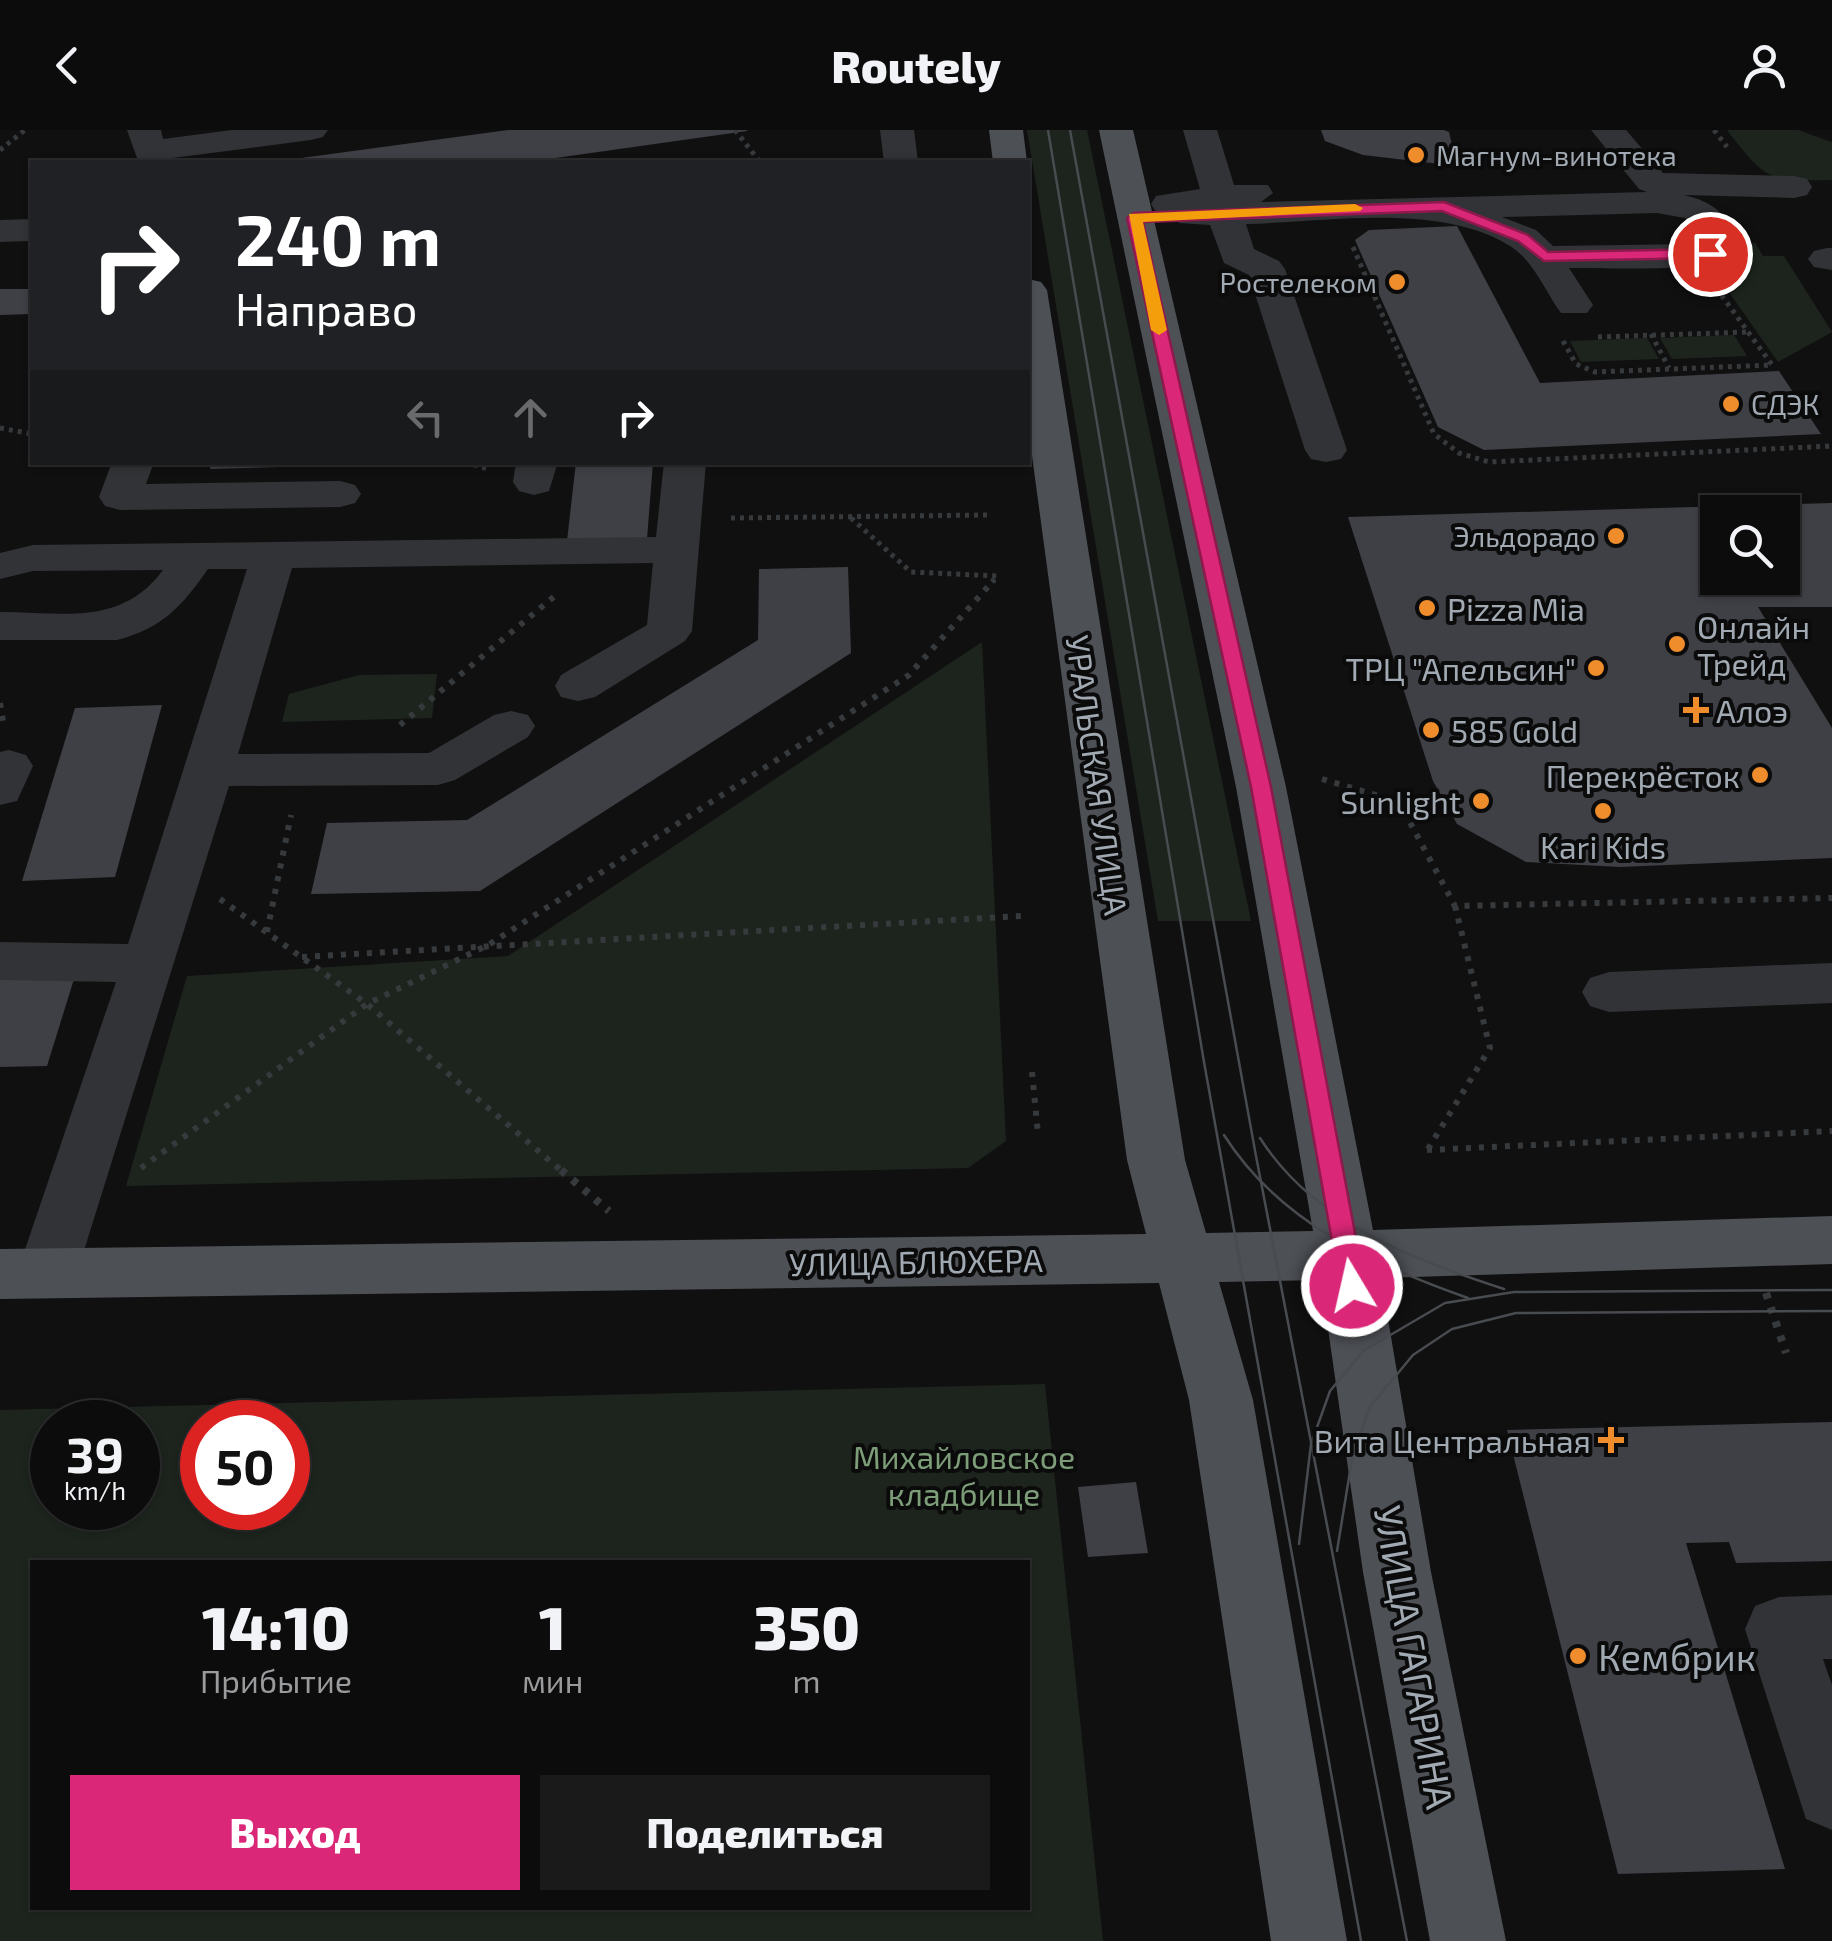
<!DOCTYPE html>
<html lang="ru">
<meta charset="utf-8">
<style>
:root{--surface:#0c0c0d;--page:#1a1a1b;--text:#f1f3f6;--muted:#9a9b9d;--line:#2c2c2e;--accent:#db2777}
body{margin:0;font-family:"Exo 2",sans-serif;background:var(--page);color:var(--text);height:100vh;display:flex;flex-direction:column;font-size:38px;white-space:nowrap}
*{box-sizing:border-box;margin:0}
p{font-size:32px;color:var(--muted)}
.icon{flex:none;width:55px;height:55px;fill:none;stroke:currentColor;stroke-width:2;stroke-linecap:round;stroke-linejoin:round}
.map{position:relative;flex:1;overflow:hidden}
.sheet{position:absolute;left:30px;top:1430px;width:1000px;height:350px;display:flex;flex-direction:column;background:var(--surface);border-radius:0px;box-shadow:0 2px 8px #0004,0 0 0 2px var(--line)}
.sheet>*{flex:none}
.banner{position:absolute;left:30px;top:30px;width:1000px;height:305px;border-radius:0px;box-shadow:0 2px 8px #0004,0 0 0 2px var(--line);background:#202124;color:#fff;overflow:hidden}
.controls{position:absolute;left:1700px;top:365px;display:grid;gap:20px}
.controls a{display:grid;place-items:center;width:100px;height:100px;border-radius:0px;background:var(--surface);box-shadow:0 2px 8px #0004,0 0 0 2px var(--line);font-size:50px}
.speed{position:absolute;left:30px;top:1270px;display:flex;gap:20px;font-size:50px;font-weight:700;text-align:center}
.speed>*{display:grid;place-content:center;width:130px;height:130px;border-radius:50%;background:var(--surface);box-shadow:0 2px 8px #0004,0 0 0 2px var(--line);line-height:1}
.speed small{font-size:25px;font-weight:400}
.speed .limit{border:15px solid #d22;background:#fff;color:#111}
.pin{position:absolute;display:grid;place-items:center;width:85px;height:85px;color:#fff;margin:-42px;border:5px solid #fff;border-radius:50%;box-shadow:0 2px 10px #0007}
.me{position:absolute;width:110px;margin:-55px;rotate:351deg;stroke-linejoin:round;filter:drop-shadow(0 0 8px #0008)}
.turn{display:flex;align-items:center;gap:35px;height:210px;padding:0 40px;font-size:45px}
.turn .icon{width:130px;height:130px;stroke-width:2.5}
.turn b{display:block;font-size:70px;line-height:85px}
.lanes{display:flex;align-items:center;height:95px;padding:0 40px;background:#0003;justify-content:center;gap:50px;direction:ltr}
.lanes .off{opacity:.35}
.eta{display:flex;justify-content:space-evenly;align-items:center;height:170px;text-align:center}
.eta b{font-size:60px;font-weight:800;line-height:70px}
.button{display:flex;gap:20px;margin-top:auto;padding:20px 40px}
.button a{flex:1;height:115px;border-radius:0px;background:var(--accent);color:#fff;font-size:40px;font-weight:800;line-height:115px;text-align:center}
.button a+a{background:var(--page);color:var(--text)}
header{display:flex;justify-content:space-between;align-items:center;height:130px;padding:0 40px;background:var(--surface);font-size:45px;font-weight:800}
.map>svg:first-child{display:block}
.green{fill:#1d241d;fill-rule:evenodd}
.building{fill:#3f4045;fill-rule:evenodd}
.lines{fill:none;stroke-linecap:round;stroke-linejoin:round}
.path-far2{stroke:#373a3d;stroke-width:5;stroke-dasharray:4 5;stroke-linecap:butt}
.path-far1{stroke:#373a3d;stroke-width:6;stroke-dasharray:5 8;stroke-linecap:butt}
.path{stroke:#373a3d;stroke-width:8;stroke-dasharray:6 9;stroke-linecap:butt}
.minor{fill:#313336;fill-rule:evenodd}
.major{fill:#4d5055;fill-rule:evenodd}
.tram{stroke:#484b4f;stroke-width:2.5}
.route{fill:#db2777;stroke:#8e194d;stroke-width:2.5}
.slow{fill:#f59e0b}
.poi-dot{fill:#ef8c2b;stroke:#0b0b0c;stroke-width:4}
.labels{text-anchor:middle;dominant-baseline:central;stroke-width:8;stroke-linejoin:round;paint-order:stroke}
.far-poi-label{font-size:28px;fill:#a1a9b2;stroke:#0b0b0c;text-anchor:start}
.poi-label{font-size:32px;fill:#a1a9b2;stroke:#0b0b0c;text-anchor:start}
.street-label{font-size:32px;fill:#a1a9b2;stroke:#0b0b0c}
.park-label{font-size:32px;fill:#7c9d78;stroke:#0b0b0c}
.near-poi-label{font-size:38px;fill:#a1a9b2;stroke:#0b0b0c;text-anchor:start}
.near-street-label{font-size:38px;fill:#a1a9b2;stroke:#0b0b0c}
</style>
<header><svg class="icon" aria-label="back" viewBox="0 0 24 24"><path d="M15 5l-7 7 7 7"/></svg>Routely<svg class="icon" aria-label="person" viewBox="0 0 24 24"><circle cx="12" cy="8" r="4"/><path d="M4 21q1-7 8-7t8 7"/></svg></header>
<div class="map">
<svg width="1832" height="1811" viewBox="0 0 1832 1811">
<rect width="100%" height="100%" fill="#101011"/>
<g class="green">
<polygon points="1027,0 1087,0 1251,791 1158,791"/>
<path d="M 1727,0 L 1798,0 L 1832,12 L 1832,50 C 1768,51 1766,51 1727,0 Z"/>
<polygon points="1755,112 1763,126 1784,126 1832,202 1778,232 1707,131 1728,129"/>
<polygon points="1734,205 1747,226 1672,229 1660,208"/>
<polygon points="1647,208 1659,229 1581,232 1570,211"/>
<polygon points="982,512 1006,1011 968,1038 126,1056 187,846 508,826"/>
<polygon points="437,544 432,588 282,592 289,564 359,545"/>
<path d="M 1045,1254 L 1103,1811 L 0,1811 L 0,1280 ZM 52,1292 L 138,1292 L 138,1378 L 52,1378 ZM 202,1292 L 288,1292 L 288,1378 L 202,1378 ZM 32,1432 L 1028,1432 L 1028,1778 L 32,1778 Z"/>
</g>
<g class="building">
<polygon points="508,0 747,0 747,1 527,32 272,32"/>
<polygon points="1321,0 1444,0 1449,2 1457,36 1363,25 1325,11"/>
<polygon points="1616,22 1624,34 1596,35 1588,23"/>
<polygon points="1457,96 1540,253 1779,241 1821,304 1484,320 1438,297 1355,110 1369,100"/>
<polygon points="0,159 32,159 32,184 0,185"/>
<polygon points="212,332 315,332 314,336 210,339"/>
<polygon points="576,332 653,332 647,409 567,411"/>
<path d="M 1832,373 L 1832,477 L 1758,477 L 1832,598 L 1832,728 L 1620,737 L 1526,732 L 1457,694 L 1433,651 L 1348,387 ZM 1718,382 L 1782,382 L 1782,448 L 1718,448 Z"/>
<polygon points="848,437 851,523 480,761 311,764 327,693 467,690 758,510 759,439"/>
<polygon points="162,575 115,747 22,751 75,578"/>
<polygon points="74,849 47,936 0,937 0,850"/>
<polygon points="1832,1292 1832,1431 1736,1433 1729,1412 1686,1413 1785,1739 1618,1744 1507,1300"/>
<polygon points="1136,1352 1148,1423 1088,1427 1078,1357"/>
</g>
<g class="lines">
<g class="path-far2">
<polyline points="735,0 760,32"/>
<polyline points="1714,0 1727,17"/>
<polyline points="0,20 25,0"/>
<polyline points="1353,117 1434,304 1459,323 1489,332 1832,316"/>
<polyline points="1651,204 1669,238"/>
<polyline points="1598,207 1748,202"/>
<polyline points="1563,211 1576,234 1595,242 1772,235 1717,159"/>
<polyline points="0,298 32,304"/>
<polyline points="465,332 488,339"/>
<polyline points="731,388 988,385"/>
<polyline points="851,388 911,442 997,446"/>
<polyline points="992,452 998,446"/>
</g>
<g class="path-far1">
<polyline points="0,573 3,592"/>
<polyline points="400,595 556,465"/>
<polyline points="1322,649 1399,672 1455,776 1832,768"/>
<polyline points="220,769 367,874 563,1042"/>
<polyline points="267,802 291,685"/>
<polyline points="302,827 1021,786"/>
<polyline points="1032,942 1038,1004"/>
<polyline points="1428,1019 1490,918 1455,776"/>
<polyline points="1427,1020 1832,1001"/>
<polyline points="141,1038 367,874 490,814 909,545 994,450"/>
</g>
<g class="path">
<polyline points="561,1040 609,1081"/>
<polyline points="1766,1163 1786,1223"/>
</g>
<g class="minor">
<polygon points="127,0 161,0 163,9 232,0 328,0 323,7 311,10 149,31 137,28"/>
<polygon points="880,0 914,0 918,32 884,32"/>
<path d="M 1183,0 L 1217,0 L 1234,55 L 1268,55 L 1273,63 L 1261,72 L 1647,62 L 1639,59 L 1591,0 L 1626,0 L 1663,43 L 1794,46 L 1807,49 L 1812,57 L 1807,65 L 1794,68 L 1684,65 C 1714,72 1727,85 1741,112 C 1737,118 1732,125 1726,129 C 1704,143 1600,137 1569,138 L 1593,175 L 1587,183 L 1561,183 C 1545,161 1534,131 1510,116 C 1440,72 1326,92 1246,94 L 1254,119 L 1279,131 L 1285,139 L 1347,320 L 1341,329 L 1326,332 L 1311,329 L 1305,320 L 1249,145 L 1224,133 L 1210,95 L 1179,93 L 1175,84 L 1156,82 L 1151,74 L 1156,66 L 1200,59 ZM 1657,83 L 1685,88 L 1704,110 L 1693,114 L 1553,116 L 1536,100 L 1502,87 Z"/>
<polygon points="32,89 32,111 0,112 0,90"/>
<polygon points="1827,118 1832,118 1832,140 1814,137 1808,129 1814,121"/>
<polygon points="112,332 154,332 146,354 340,351 355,355 361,364 355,373 340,377 120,380 105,376 99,367"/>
<polygon points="516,332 558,332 549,361 534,365 519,361 513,352"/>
<path d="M 664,332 L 706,332 L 692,501 L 685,511 L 595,567 L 578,571 L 561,567 L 555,556 L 561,545 L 647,495 L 653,433 L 292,438 L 238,624 L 429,623 L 494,585 L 511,581 L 528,585 L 535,596 L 528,607 L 455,650 L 438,655 L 229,656 L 77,1143 L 68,1160 L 47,1168 L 26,1160 L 17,1143 L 116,852 L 0,850 L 0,812 L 128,814 L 247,439 L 208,439 C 182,476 163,498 117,510 L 0,510 L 0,482 C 63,482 121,497 163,440 L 33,441 L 0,449 L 0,423 L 33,415 L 656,407 Z"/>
<polygon points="9,620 26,625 33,636 17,671 0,675 0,622"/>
<polygon points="1832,833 1832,873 1609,882 1590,876 1582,862 1590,848 1609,842"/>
<polygon points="1832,1465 1832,1529 1823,1529 1832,1555 1832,1700 1806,1689 1745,1499 1755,1476 1779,1467"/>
</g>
<g class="major">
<polygon points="989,0 1023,0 1027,32 993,32"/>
<polygon points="1099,0 1133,0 1286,657 1373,1100 1832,1086 1832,1134 1381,1148 1431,1442 1506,1811 1430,1811 1363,1442 1321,1150 1219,1152 1253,1270 1347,1811 1271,1811 1189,1270 1159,1153 0,1169 0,1119 1146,1104 1127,1030 1028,296 1028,149 1041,152 1047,160 1185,1030 1206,1103 1313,1101 1236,657"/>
</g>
<g class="tram">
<polyline points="1048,0 1204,932 1361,1811"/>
<polyline points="1070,0 1256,1026 1407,1811"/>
<path d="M 1224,1005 C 1279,1092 1374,1135 1468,1168"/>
<path d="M 1260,1008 C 1314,1093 1412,1129 1504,1159"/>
<polyline points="1299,1414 1311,1314 1330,1261 1363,1221 1445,1173 1514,1162 1832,1160"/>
<polyline points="1337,1421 1352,1329 1369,1278 1413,1225 1452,1199 1516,1183 1832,1181"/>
</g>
</g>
<polygon class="route" points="1444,72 1528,105 1548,122 1710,119 1718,124 1710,128 1544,131 1518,111 1442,81 1143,92 1271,657 1365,1156 1352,1167 1340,1156 1251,657 1127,88 1134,83"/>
<polygon class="slow" points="1355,74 1363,78 1360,81 1143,92 1167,200 1159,205 1151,200 1129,84"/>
<g class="poi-dot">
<circle cx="1416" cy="25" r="10"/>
<circle cx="1397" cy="152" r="10"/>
<circle cx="1731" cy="274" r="10"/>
<circle cx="1616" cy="406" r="10"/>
<circle cx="1427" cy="478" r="10"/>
<circle cx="1677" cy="514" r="10"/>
<circle cx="1596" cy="538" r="10"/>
<path d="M1691 565h10v10h10v10h-10v10h-10v-10h-10v-10h10z"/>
<circle cx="1431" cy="600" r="10"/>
<circle cx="1760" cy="645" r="10"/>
<circle cx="1481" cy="671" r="10"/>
<circle cx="1603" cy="681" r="10"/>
<path d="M1606 1295h10v10h10v10h-10v10h-10v-10h-10v-10h10z"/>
<circle cx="1578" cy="1526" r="10"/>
</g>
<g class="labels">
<g class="far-poi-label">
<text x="1436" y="25">Магнум-винотека</text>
<text x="1377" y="152" text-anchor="end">Ростелеком</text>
<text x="1751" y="274">СДЭК</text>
<text x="1596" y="406" text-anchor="end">Эльдорадо</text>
</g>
<g class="poi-label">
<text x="1447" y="478">Pizza Mia</text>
<text x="1697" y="496">Онлайн<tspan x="1697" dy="37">Трейд</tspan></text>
<text x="1576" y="538" text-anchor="end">ТРЦ "Апельсин"</text>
<text x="1716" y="580">Алоэ</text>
<text x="1451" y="600">585 Gold</text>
<text x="1740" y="645" text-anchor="end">Перекрёсток</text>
<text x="1461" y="671" text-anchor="end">Sunlight</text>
<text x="1603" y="716" text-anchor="middle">Kari Kids</text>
<text x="1591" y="1310" text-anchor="end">Вита Центральная</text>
</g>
<g class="street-label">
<text transform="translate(1098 645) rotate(82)">УРАЛЬСКАЯ УЛИЦА</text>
<text transform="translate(916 1131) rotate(-1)">УЛИЦА БЛЮХЕРА</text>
</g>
<g class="park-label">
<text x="964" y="1326">Михайловское<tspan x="964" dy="37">кладбище</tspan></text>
</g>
<g class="near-poi-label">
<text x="1598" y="1526">Кембрик</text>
</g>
<g class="near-street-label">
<text transform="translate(1415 1527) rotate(80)">УЛИЦА ГАГАРИНА</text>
</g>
</g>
</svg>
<div class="controls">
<a><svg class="icon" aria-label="search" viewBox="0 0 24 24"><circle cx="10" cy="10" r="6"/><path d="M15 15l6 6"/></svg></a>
</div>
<div class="speed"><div>39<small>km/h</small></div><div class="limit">50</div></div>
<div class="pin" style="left:1710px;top:124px;background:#d93025"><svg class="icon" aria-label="arrive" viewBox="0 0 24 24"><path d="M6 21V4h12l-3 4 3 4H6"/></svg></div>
<svg class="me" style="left:1352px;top:1156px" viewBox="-20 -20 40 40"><circle r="17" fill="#db2777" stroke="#fff" stroke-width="3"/><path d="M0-11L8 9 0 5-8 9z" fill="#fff"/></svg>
<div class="banner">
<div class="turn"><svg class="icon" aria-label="right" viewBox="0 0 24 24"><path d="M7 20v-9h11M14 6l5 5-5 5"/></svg><div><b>240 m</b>Направо</div></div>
<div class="lanes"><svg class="icon off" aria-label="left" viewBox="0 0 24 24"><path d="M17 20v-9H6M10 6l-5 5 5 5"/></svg><svg class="icon off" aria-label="ahead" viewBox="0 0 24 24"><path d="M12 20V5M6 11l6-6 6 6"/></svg><svg class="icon" aria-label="right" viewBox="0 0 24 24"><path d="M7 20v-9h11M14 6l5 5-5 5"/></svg></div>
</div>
<section class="sheet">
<div class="eta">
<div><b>14:10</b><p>Прибытие</p></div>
<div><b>1</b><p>мин</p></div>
<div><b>350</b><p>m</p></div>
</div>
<div class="button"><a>Выход</a><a>Поделиться</a></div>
</section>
</div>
